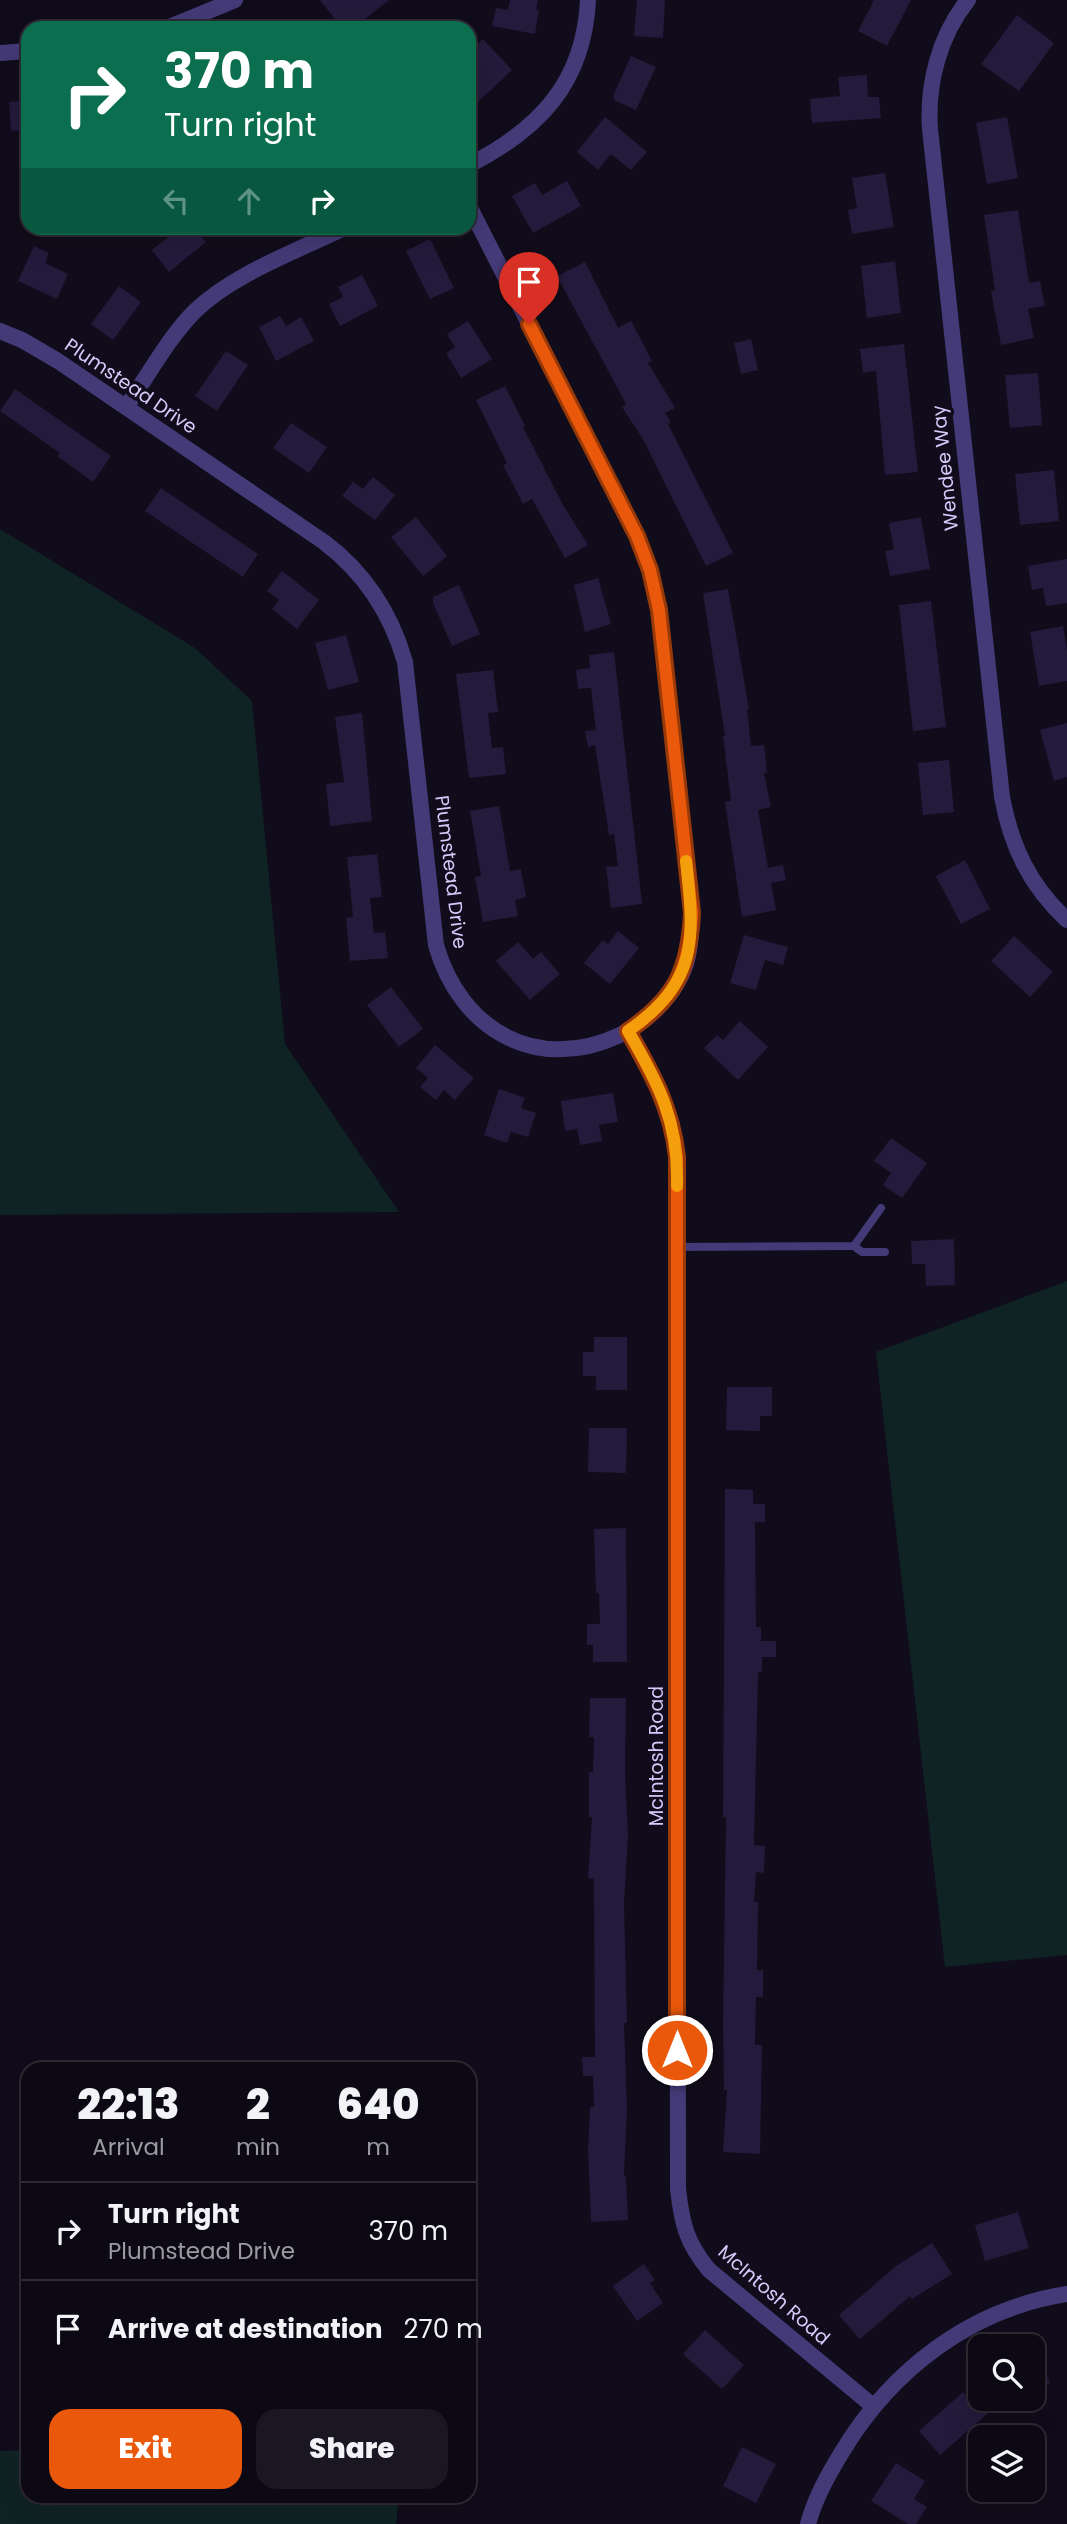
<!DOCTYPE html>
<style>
:root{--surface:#0d0914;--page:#1b1722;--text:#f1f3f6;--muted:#9a9aa0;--line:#2d2a34;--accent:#ea580c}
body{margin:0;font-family:Poppins,sans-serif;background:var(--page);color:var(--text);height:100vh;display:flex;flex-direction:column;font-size:26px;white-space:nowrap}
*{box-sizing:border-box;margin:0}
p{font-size:23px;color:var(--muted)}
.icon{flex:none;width:38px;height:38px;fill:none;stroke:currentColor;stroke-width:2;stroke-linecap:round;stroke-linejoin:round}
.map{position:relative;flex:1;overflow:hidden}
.sheet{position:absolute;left:21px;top:2062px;width:455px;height:441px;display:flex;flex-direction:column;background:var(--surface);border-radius:21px;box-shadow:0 7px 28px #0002,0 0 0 2px var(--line)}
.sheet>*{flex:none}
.top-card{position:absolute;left:21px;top:21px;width:455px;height:214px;border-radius:21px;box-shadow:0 7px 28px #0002,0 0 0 2px var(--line);background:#0b6e4f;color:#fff;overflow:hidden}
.fabs{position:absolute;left:968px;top:2334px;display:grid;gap:14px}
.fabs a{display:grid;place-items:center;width:77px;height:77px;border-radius:14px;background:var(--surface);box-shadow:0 7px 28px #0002,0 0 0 2px var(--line);font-size:35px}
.pin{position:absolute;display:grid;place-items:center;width:60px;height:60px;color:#fff;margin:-72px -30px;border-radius:50% 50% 50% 0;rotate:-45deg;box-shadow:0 0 7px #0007}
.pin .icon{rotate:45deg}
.me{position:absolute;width:77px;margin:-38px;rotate:0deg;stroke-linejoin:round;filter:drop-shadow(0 0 5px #0008)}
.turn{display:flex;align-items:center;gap:24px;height:147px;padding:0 28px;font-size:32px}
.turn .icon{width:91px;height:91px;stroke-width:2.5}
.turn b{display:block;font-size:49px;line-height:60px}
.lanes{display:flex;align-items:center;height:66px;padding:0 28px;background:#0003;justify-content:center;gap:35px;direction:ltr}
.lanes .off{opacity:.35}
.eta{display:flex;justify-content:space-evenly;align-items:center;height:119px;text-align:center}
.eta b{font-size:42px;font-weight:800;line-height:49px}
.cta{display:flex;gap:14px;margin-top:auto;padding:14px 28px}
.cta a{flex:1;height:80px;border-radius:21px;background:var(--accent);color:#fff;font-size:28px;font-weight:800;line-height:80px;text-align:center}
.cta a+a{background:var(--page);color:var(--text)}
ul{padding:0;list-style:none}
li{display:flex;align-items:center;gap:21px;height:98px;padding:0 28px;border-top:2px solid var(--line)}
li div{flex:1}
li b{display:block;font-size:26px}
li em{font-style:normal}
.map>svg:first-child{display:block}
.green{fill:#102324}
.building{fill:#241a3b}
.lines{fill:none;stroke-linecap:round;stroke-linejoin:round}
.lane{stroke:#443a77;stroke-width:8}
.street{stroke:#443a77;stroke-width:16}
.route-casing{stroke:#983908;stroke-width:18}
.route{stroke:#ea580c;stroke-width:12}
.slow{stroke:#f59e0b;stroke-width:12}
.labels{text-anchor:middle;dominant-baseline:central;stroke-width:7;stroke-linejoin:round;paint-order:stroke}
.street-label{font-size:19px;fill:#d6cafb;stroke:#110c1b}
</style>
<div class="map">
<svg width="1067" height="2524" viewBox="0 0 1067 2524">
<rect width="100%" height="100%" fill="#110c1b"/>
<g class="green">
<polygon points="0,529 195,648 252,701 285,1044 399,1212 0,1215"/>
<polygon points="1067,1281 1067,1955 945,1967 876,1352"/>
<polygon points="28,2450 28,2496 399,2496 396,2524 0,2524 0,2451"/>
</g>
<g class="building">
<polygon points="320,0 389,0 354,28 342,28"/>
<polygon points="510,0 538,0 536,10 539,10 535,34 492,26 496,8 508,10"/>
<polygon points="637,0 665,0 663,38 634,36"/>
<polygon points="874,0 911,0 887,46 858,31"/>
<polygon points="1017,15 1054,43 1019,91 981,64"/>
<polygon points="483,39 512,70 477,103 469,95 469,73 475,67 469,60 469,53"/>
<polygon points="631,56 656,67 636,110 614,100 614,94"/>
<polygon points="867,75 868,97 879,97 881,118 812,123 810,99 840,96 838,77"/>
<polygon points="28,100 28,129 11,131 9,102"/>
<polygon points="605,117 647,152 631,170 611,154 598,170 577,152"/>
<polygon points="1007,117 1018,178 987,184 976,123"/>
<polygon points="885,173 894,227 852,234 848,210 857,208 852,178"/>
<polygon points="567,181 581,206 533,233 512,196 535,183 542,195"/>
<polygon points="1018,210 1029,283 1040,281 1045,306 1028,309 1034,338 1001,345 991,291 995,290 984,215"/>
<polygon points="180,228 194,228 206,242 169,272 152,250"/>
<polygon points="430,239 454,288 430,299 406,251"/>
<polygon points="34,246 49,253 45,263 68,274 57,299 18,281"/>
<polygon points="895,261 901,313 867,318 861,266"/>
<polygon points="585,262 618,328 631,321 652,361 648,363 675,408 665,413 671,422 668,424 733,553 706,566 643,439 622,407 626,404 557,276"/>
<polygon points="362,275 378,306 340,326 329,304 343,297 338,287"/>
<polygon points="119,286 141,302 113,340 91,324"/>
<polygon points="280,316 286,326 301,317 314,341 276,361 259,327"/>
<polygon points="468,321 492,359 461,378 446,353 455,347 447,334"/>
<polygon points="751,339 758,370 741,374 734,343"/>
<polygon points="904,344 918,472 885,475 876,371 863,373 860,349"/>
<polygon points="226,351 248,365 217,411 195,396"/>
<polygon points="1038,373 1042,425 1010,428 1005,375"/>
<polygon points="505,386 525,426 523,427 563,505 588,545 565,558 532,499 523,504 503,465 507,463 476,400"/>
<polygon points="15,389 111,456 93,482 57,456 60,453 0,411"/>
<polygon points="291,423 327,447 309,473 273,448"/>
<polygon points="1054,470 1059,521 1020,525 1015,474"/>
<polygon points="373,477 395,495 375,520 342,496 353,482 363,489"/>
<polygon points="161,488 258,554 243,577 145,511"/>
<polygon points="416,517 447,556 423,576 391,537"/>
<polygon points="921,517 930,569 890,576 885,551 894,549 889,523"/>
<polygon points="1067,559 1067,603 1046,606 1043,588 1032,590 1028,566"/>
<polygon points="282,571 319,600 297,629 272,609 279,600 267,591"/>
<polygon points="598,578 611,624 585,632 574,585"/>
<polygon points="459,585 480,634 452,646 433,603 433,597"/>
<polygon points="728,589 749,709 747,709 751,746 764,745 767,773 764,773 771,807 758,810 768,868 783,865 786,880 771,883 776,910 742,917 725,802 731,801 723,736 725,736 703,593"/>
<polygon points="931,601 946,727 913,731 899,605"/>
<polygon points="1063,626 1067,650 1067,681 1039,686 1030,632"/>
<polygon points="346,635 359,682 328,690 315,643"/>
<polygon points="614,652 642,904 611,908 606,867 618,866 614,834 609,835 595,745 588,747 585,731 596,730 591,688 578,689 576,670 590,668 589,655"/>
<polygon points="493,670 498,712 488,713 492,748 503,747 506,774 469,778 456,674"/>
<polygon points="362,713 372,821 330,826 326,784 344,782 335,717"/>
<polygon points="1067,723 1067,777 1054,781 1040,730"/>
<polygon points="949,760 954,812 923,815 918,763"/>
<polygon points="499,806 510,871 521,869 526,897 515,900 518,916 483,922 475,877 481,876 470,811"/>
<polygon points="377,854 382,897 370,898 374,933 385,932 388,958 350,961 346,918 353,917 347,857"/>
<polygon points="965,860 990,909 961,924 936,876"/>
<polygon points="618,931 639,948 610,984 584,963 603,940 608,944"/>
<polygon points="744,935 788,947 783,965 765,960 756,990 730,983"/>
<polygon points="1014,936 1053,972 1030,997 991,961"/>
<polygon points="518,942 533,959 541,952 560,974 530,1000 496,961"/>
<polygon points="391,987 423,1029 399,1047 367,1005"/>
<polygon points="740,1021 768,1047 738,1080 704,1048 717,1035 723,1040"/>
<polygon points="435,1045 474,1078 455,1100 444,1090 436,1100 420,1087 428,1078 416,1068"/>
<polygon points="499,1089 525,1098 521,1108 536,1113 528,1137 511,1132 507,1143 484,1135"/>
<polygon points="613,1093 618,1122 599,1125 602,1141 580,1145 577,1129 565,1131 561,1101"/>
<polygon points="891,1138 927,1163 902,1198 883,1185 891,1173 874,1161"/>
<polygon points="954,1239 955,1285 926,1286 925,1264 912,1264 911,1241"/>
<polygon points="594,1337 627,1337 627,1390 596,1390 596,1376 583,1376 583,1352 594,1352"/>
<polygon points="727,1387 772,1387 772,1416 760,1416 760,1431 726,1430"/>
<polygon points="589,1428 627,1428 626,1473 588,1472"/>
<polygon points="725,1489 753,1490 753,1504 765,1504 765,1522 755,1522 756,1627 761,1627 761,1641 776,1641 776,1657 762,1657 762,1672 758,1672 754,1845 765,1846 764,1873 756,1872 754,1902 758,1902 757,1970 763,1970 763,1997 756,1997 755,2045 762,2045 760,2154 723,2152 727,2090 724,2090 723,2022 726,1817 723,1817"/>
<polygon points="626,1528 627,1662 593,1662 593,1645 587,1645 587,1624 600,1624 599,1593 596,1593 594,1529"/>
<polygon points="590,1698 626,1698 625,1772 628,1836 624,1902 627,2023 624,2023 627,2109 624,2176 626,2176 628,2220 591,2222 588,2150 590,2107 594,2107 593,2076 583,2076 582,2057 595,2057 594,1879 588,1878 592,1817 589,1817 589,1772 593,1772 594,1737 589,1737"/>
<polygon points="1018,2212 1029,2248 985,2261 975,2225"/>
<polygon points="932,2243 952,2274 912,2299 910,2296 860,2339 839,2315 896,2266"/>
<polygon points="644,2264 655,2280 650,2283 663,2303 637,2321 613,2286"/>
<polygon points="705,2330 744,2365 722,2389 683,2354"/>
<polygon points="1032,2342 1050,2383 1032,2391"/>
<polygon points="963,2392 969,2399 1004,2399 940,2455 919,2431"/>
<polygon points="742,2447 776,2464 756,2503 723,2486"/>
<polygon points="896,2463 925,2481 914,2499 927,2507 916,2524 908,2524 871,2501"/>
</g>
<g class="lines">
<g class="lane">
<polyline points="854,1246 862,1252 885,1252"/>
<polyline points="675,1247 854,1246 881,1208"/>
</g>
<g class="street">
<path d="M 968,0 C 939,36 927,84 930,129 L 1002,797 C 1011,846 1030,886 1067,920"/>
<polyline points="167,28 235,0"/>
<polyline points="0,53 28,51"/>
<path d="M 469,165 C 540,129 584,82 588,0"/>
<path d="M 0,331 L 22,340 L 58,361 L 324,542 C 365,573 391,613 405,662 L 436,945 C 460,1030 537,1074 620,1035 C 645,1023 669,1001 681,976 C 691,957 691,934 692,913 L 659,610 L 650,570 L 637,535 L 469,206"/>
<path d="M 126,407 C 148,376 168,338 195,311 C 233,274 297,251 344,228"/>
<path d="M 628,1031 C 652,1073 672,1109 677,1157 L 678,2189 C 682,2224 686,2242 709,2270 L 873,2406"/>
<path d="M 808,2524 C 815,2498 828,2475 842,2452 C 892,2369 971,2309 1067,2294"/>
</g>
</g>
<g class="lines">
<g class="route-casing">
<path id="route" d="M 529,324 L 637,536 L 650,570 L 659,610 L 692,913 C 689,970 676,998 628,1031 C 652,1073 672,1109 677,1157 L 677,2050"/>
</g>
<use href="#route" class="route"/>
<path class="slow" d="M 677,1186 C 679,1122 659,1084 628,1031 C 698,982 695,940 686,861"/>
</g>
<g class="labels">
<g class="street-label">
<text transform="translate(131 386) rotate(34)">Plumstead Drive</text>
<text transform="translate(945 468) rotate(-96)">Wendee Way</text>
<text transform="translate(451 872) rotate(83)">Plumstead Drive</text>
<text transform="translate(656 1756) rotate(-90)">McIntosh Road</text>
<text transform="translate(774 2295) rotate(41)">McIntosh Road</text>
</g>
</g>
</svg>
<div class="fabs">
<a><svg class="icon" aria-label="search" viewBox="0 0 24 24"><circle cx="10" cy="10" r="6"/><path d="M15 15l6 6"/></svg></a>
<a><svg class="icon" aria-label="layers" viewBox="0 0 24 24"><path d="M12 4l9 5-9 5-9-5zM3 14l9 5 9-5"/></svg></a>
</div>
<div class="pin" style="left:529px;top:324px;background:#d93025"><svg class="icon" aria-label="arrive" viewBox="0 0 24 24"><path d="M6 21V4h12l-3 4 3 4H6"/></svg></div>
<svg class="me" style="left:677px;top:2050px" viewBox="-20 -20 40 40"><circle r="17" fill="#ea580c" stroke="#fff" stroke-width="3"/><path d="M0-11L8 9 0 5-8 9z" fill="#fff"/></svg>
<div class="top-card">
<div class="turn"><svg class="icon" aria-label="right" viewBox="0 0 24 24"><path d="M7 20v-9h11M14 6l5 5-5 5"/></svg><div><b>370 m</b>Turn right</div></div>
<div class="lanes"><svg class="icon off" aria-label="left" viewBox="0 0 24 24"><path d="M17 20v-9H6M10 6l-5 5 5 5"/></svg><svg class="icon off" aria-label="ahead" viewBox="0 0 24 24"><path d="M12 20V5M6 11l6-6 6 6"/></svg><svg class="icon" aria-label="right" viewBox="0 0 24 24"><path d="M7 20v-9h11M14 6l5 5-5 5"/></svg></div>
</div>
<section class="sheet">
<div class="eta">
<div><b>22:13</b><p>Arrival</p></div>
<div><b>2</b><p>min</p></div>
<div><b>640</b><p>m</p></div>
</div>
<ul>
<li><svg class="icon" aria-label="right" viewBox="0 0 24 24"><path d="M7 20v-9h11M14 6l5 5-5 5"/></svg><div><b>Turn right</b><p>Plumstead Drive</p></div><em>370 m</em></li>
<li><svg class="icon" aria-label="arrive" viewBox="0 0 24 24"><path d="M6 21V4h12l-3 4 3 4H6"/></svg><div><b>Arrive at destination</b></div><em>270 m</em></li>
</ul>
<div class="cta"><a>Exit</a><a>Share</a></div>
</section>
</div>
